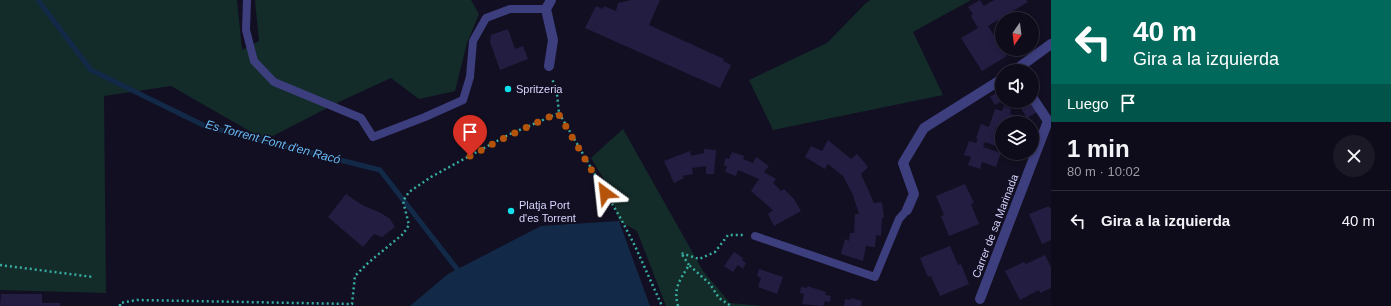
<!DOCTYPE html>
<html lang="es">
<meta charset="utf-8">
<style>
:root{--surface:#0e0b1a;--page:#1c1927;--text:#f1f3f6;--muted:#9b9ba2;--line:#2e2b39}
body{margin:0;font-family:Helvetica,sans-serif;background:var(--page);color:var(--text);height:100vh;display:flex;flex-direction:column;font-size:15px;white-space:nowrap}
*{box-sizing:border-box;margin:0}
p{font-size:13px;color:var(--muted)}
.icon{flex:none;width:22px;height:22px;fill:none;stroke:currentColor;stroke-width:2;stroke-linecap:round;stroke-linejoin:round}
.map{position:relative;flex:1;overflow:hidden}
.side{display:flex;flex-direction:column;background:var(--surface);width:340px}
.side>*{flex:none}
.hud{background:#00695c;color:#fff;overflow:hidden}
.needle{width:26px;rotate:194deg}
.buttons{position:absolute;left:995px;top:12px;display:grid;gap:8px}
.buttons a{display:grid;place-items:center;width:44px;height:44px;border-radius:50%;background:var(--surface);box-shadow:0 2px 6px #0003,0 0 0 1px var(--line);font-size:20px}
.pin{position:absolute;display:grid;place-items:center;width:34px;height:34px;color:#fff;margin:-41px -17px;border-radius:50% 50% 50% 0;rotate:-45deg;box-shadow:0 0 4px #0007}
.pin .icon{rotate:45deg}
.me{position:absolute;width:44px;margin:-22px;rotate:330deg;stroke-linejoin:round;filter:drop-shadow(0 0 3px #0008)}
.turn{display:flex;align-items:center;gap:14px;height:84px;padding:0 16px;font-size:18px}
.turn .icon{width:52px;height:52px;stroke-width:2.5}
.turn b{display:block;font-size:28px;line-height:34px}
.then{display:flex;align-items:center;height:38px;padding:0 16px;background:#0003;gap:8px;font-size:15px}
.round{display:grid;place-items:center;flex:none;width:42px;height:42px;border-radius:21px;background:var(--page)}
.head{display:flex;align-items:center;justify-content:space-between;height:68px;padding:0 16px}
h1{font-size:24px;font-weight:700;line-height:30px}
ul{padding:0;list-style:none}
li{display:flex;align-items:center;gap:12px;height:60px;padding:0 16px;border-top:1px solid var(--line)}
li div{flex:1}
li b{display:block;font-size:15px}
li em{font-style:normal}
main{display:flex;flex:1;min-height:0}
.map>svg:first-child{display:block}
.green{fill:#132c2a}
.water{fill:#122a48}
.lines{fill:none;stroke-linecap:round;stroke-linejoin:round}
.stream{stroke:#122a48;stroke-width:5}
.building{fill:#231d42}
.path{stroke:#37ada1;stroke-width:2.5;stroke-dasharray:2 3;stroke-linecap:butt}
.lane{stroke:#3d3e7e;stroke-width:8}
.street{stroke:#3d3e7e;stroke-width:10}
.route{stroke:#b45309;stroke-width:7;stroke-dasharray:0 12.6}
.poi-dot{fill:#10dfec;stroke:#120f22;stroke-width:1.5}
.labels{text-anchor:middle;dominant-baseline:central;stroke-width:3;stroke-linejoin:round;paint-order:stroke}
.poi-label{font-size:11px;fill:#d6d3fc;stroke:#120f22;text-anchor:start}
.street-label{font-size:11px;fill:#d6d3fc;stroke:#120f22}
.water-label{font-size:12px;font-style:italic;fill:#68baf5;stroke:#120f22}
</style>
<main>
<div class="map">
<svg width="1051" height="306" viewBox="0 0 1051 306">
<rect width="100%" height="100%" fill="#120f22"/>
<g class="green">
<polygon points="0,0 237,0 242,50 259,41 255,0 471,0 479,14 467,43 455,91 419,99 391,78 339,102 265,140 171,86 104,96 106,293 0,290"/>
<polygon points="871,0 971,0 913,32 943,95 773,130 749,80 827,43 866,3"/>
<polygon points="623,129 703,271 730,303 762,306 666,306 637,231 619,221 609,188 591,158"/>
</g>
<polygon class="water" points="619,221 650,306 410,306 448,274 541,226"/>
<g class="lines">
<polyline class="stream" points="38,0 91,70 205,126 380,170 457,269"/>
</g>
<g class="building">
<polygon points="631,0 660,0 649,25 724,59 723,61 731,65 720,88 585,28 596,6 603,9 604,6 616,11 618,3"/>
<polygon points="980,0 984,6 994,0 1026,0 1028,2 988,26 1007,56 982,71 961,38 978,28 971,16 973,14 968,7"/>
<polygon points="508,29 515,49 523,46 528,59 500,70 490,42 491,35"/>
<polygon points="1002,89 1002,101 995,105 990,97"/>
<polygon points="1016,101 1029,101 1037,112 1027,118"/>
<polygon points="1004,106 1011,109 1010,114 1028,120 1027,123 1002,123 1002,128 997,126 995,130 1002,132 1002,148 985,142 983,147 1001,153 996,167 982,162 980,169 968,165 971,157 964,155 969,141 976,143 978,139 976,138 981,124 989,127 995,109 1002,111"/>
<polygon points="828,140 851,159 857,154 868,167 861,174 874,203 882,202 884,218 882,218 881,236 876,235 875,247 866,246 863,261 841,254 845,239 849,241 850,233 854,233 855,214 859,214 853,195 843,176 828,164 825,169 805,157 811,146 822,151"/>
<polygon points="704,149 716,150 714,174 706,174 706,166 692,168 693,174 682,176 684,178 674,183 664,161 690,151 691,156 704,153"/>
<polygon points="732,152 744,156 743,159 753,163 756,157 769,166 764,172 776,179 773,183 781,191 784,189 794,199 801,211 774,226 768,214 773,210 751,191 759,179 738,170 736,176 725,172 727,166 724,166 725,158 729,159"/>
<polygon points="965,184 974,203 971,204 979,224 949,236 941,216 944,215 936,196"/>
<polygon points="346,194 362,205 381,213 390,219 395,227 382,237 374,234 363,247 328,217"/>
<polygon points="1049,206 1050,209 1051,208 1051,240 1042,244 1029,214"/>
<polygon points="950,246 958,265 961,264 969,284 940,296 931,276 928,277 920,258"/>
<polygon points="734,252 743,258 742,260 746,263 743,269 738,265 733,272 724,266"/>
<polygon points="1045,255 1051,267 1051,288 1040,293 1039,290 1020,300 1005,271 1024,262 1026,264"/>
<polygon points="759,269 783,277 777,294 758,287 761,278 757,276"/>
<polygon points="807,286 826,292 825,295 831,296 830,302 825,301 823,306 802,304 804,294 800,293 801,287 807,288"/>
<polygon points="1,294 42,294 42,303 60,303 60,306 0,306"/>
<polygon points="851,298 862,301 861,306 844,306 845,299 851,300"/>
</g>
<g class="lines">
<g class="path">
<polyline points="559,113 621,219 635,246 662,306"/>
<polyline points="0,265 93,277"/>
<polyline points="689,265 681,253 699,259 715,252 728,235 745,235"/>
<polyline points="120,306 120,303 137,300 352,304 355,276 368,263 403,234 409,225 403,201 409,192 431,177 508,135 559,113 557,94 552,78"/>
<path d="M 678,306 C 673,288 680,280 689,265 L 710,284 L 719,298 L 731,306"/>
</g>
<g class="lane">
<polyline points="247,0 246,30 254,61 274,82 361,118 373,137 425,117 463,100 470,77 473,41 486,18 510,9 546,9"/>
<polyline points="755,236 875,277 899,219 907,210"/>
</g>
<g class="street">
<polyline points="549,66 553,40 546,9 551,0"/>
<polyline points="1014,71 1051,44"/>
<polyline points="907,210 914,194 903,163 924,128 1002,79"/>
<polyline points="980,299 1048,121 1032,97"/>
</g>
</g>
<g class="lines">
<polyline class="route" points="470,156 508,136 558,113 605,193"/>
</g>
<g class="poi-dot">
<circle cx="508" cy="89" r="4"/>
<circle cx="511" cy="211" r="4"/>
</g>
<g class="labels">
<g class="poi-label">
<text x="516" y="89">Spritzeria</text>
<text x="519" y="205">Platja Port<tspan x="519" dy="13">d'es Torrent</tspan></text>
</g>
<g class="street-label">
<text transform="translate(995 226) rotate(-69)">Carrer de sa Marinada</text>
</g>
<g class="water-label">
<text transform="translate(273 142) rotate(15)">Es Torrent Font d'en Racó</text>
</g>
</g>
</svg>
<div class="buttons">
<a><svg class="needle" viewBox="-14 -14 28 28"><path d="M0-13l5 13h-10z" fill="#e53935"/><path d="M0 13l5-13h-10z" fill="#9b9ba2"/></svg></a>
<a><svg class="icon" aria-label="sound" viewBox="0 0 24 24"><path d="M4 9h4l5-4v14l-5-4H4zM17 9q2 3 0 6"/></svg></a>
<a><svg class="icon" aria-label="layers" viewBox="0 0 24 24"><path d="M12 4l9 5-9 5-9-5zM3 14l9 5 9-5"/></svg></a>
</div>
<div class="pin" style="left:470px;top:156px;background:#d93025"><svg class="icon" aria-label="arrive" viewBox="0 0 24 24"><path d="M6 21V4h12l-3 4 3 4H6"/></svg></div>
<svg class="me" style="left:605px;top:193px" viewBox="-20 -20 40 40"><path d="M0-17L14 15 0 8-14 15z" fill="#b45309" stroke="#fff" stroke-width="4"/></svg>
</div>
<section class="side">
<div class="hud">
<div class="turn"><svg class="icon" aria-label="left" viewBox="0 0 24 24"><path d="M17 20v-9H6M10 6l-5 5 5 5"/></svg><div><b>40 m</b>Gira a la izquierda</div></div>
<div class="then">Luego<svg class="icon" aria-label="arrive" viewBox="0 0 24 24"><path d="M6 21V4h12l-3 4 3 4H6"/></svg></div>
</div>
<div class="head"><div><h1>1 min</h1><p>80 m · 10:02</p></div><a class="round"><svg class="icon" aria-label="close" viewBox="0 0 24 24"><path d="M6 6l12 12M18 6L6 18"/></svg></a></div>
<ul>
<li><svg class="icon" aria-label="left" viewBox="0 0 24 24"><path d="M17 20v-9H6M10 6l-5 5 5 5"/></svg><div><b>Gira a la izquierda</b></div><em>40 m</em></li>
</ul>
</section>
</main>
